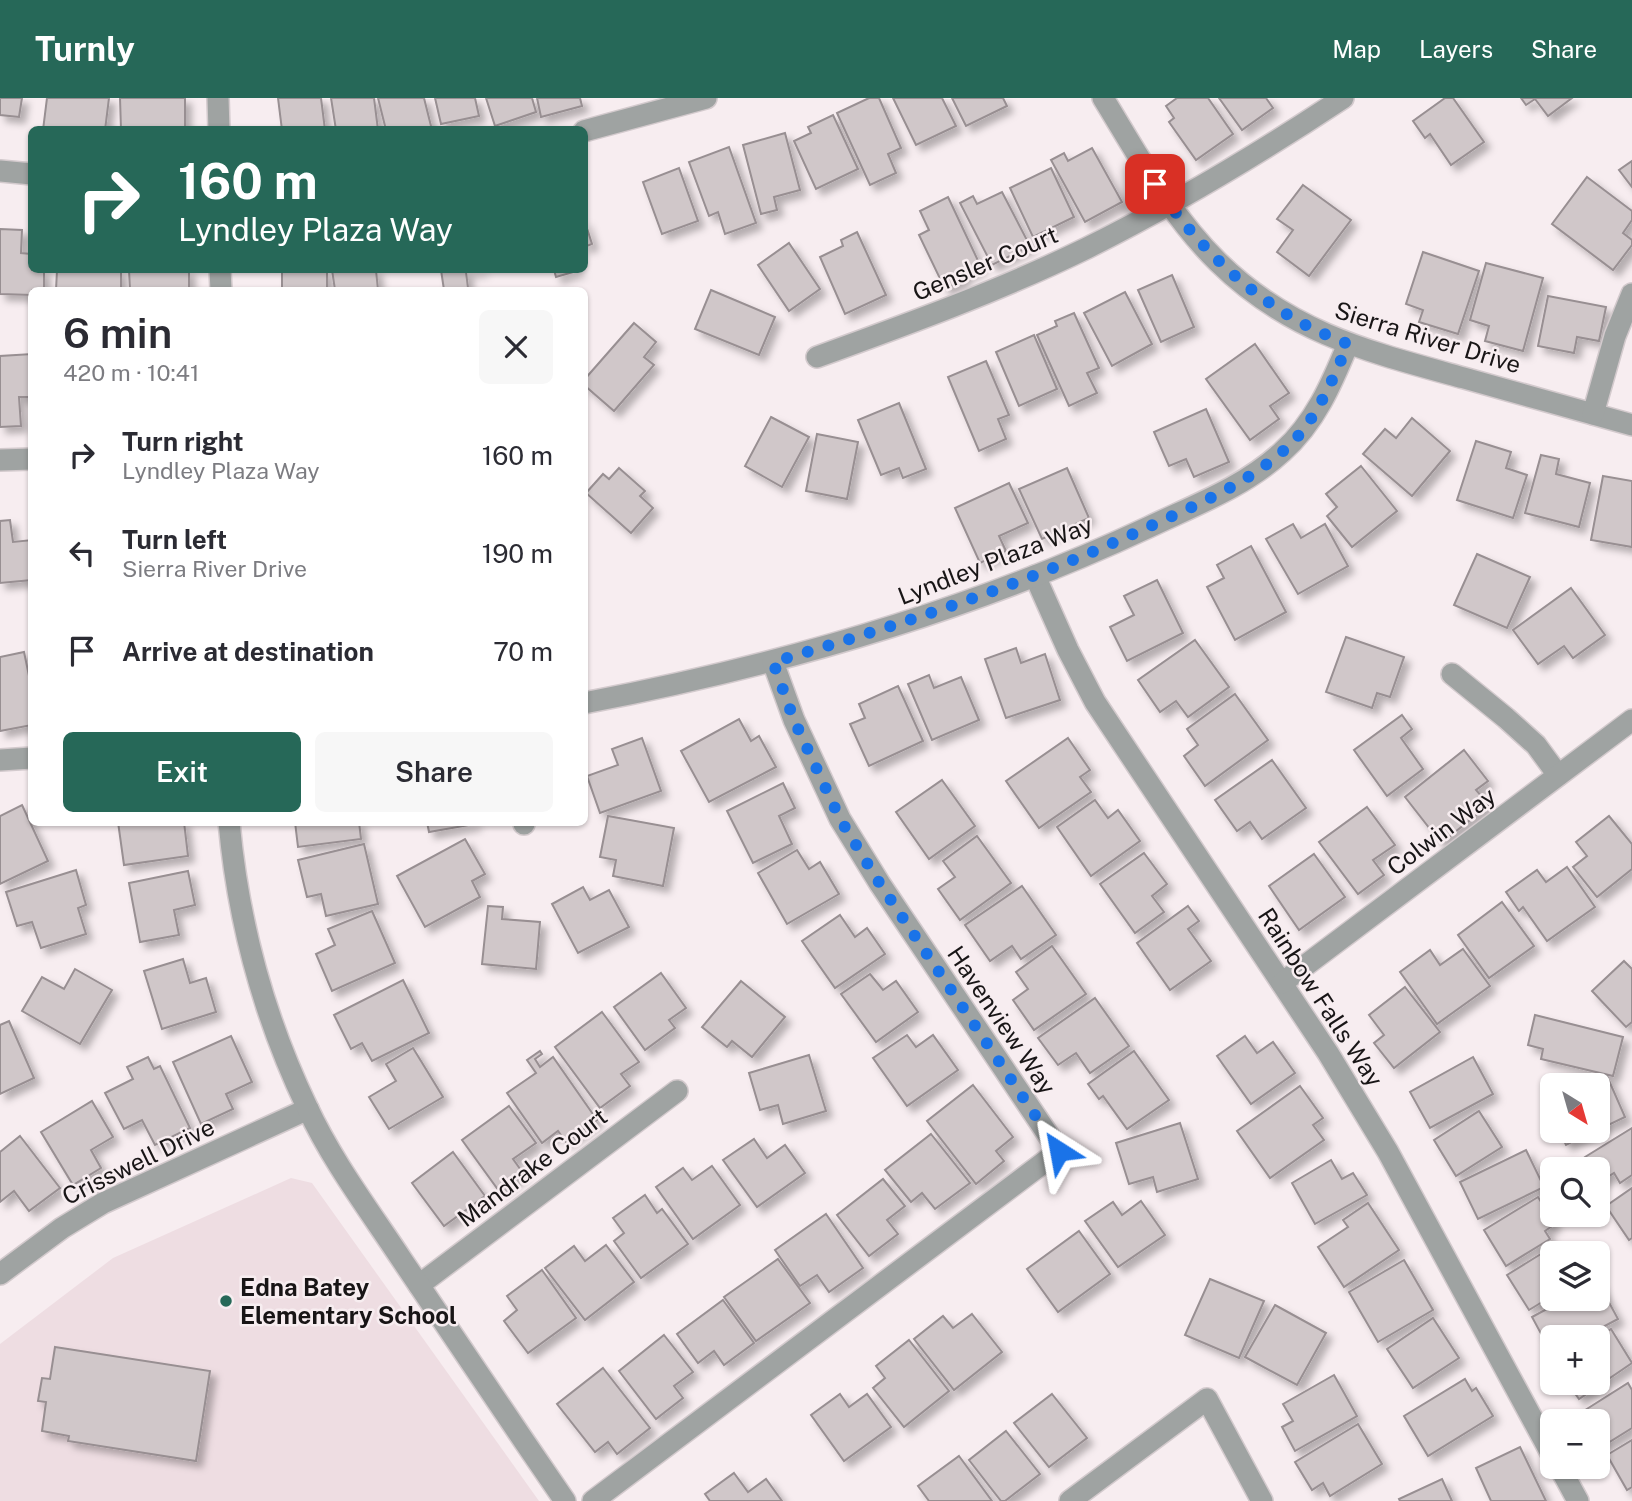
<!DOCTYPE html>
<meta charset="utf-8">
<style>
:root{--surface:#fff;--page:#f7f7f7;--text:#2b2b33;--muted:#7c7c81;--accent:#266858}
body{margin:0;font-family:"Public Sans",sans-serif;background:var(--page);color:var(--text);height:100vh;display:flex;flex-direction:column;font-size:26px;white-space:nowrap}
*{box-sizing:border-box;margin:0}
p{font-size:23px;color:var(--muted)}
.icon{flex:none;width:38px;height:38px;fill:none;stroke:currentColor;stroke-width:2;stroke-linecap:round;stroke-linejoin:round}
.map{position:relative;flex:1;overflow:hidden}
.sheet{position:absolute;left:28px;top:189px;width:560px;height:539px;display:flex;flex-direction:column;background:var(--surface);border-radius:10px;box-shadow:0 2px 5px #0004}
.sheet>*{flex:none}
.banner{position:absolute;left:28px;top:28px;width:560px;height:147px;border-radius:10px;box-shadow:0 2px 5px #0004;background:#266858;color:#fff;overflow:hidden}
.needle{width:46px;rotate:143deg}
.controls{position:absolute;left:1540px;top:975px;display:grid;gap:14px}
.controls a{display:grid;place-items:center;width:70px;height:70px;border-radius:10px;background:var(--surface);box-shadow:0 2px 5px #0004;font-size:35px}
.pin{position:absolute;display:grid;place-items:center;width:60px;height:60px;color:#fff;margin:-30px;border-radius:14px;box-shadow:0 4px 10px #0006}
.me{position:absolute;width:77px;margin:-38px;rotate:326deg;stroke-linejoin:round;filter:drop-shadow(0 0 5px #0008)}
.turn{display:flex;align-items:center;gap:24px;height:147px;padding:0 35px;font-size:32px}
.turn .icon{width:91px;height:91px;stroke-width:2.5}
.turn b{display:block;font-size:49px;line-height:60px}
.round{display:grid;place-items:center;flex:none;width:74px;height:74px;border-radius:10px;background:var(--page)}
.head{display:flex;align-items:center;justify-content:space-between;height:119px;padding:0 35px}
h1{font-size:42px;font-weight:600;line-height:52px}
.action{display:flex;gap:14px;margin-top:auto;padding:14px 35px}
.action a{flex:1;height:80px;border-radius:10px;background:var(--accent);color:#fff;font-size:28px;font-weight:600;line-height:80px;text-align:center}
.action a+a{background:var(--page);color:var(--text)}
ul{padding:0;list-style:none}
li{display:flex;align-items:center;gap:21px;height:98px;padding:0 35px}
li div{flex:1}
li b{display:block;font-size:26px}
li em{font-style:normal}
header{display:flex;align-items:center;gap:42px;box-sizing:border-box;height:98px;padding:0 35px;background:var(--accent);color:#fff}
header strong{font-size:33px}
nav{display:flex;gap:38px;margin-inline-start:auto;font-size:24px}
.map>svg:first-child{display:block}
.built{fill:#eedde2}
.building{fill:#d0c7c9;stroke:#988f92;stroke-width:2;filter:url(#shadow)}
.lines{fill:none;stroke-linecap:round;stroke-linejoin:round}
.minor-casing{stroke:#d3cacd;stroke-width:24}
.tertiary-casing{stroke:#d3cacd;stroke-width:24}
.minor{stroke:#9fa3a2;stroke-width:21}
.tertiary{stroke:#9fa3a2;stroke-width:21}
.route{stroke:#1a73e8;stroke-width:12;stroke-dasharray:0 21.6}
.poi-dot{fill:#266858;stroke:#f7edf0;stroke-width:2.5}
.labels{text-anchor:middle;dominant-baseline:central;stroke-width:5;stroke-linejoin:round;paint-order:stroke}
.street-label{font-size:24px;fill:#181516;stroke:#f7edf0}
.poi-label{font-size:24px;font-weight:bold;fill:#181516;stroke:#f7edf0;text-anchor:start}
</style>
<header>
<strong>Turnly</strong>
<nav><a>Map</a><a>Layers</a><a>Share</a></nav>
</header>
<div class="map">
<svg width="1632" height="1403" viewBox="0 0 1632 1403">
<defs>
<filter id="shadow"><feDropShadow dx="6" dy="6" stdDeviation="3.5" flood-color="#0004"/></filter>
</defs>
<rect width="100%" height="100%" fill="#f7edf0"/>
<polygon class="built" points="291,1080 312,1085 539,1403 0,1403 0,1246 113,1160"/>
<g class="building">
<polygon points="0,0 22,0 19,19 0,17"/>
<polygon points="47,0 109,0 105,32 43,32"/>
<polygon points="120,0 185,0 185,32 121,32"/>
<polygon points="278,0 321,0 325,32 282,32"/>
<polygon points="331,0 374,0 378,32 336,32"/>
<polygon points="378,0 424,0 432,32 386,32"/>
<polygon points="435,0 475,0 479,18 441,26"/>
<polygon points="486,0 532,0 536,14 495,28"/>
<polygon points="537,0 580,0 582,8 541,19"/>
<polygon points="869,0 879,0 901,50 888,56 896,75 870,87 837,15"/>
<polygon points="893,0 942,0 956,28 916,47"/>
<polygon points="952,0 1003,0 1007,8 966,28"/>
<polygon points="1177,0 1208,0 1233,36 1196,62 1169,24 1174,20 1166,8"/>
<polygon points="1219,0 1266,0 1273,10 1242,32"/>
<polygon points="1445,0 1453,0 1484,44 1451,67 1430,36 1425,40 1413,23"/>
<polygon points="1521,0 1572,0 1548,18 1535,1 1526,7"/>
<polygon points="833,17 858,71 816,91 794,43 811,35 808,29"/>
<polygon points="785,35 800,92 774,99 777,112 761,116 743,47"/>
<polygon points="729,49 756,125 725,136 718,114 709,118 689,64"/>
<polygon points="1092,50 1122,104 1085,124 1051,62 1064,55 1068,63"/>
<polygon points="1632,63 1632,89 1619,72"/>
<polygon points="679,70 698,123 662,136 643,84"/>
<polygon points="1051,70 1074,119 1033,139 1010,90"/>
<polygon points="1587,79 1632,113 1632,122 1623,135 1632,142 1632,147 1613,172 1552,126"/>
<polygon points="1303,87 1351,122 1309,178 1277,154 1293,132 1277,121"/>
<polygon points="1002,94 1030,148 992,167 960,105 973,98 977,106"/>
<polygon points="948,99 981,169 963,178 964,182 945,191 919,137 929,132 920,113"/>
<polygon points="584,121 592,146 584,149"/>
<polygon points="0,131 22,132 21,155 32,156 32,172 44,172 44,192 32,192 32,197 0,196"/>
<polygon points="857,134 886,197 845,216 820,159 843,148 841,142"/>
<polygon points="789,145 820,191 789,213 758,167"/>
<polygon points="1423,154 1479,173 1458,236 1419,224 1423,212 1406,206"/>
<polygon points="1486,165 1543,180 1523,253 1485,243 1489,228 1470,222"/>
<polygon points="57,172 121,172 121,192 56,192"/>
<polygon points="129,172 189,172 189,192 130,192"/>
<polygon points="282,172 327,172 327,191 282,192"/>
<polygon points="332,172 376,172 378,192 335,192"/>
<polygon points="441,172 483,172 466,174 468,190 452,192 444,192"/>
<polygon points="554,172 580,172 556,179"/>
<polygon points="1172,177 1194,229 1161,244 1138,192"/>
<polygon points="711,192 775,219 759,257 695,231"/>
<polygon points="1125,194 1152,246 1112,268 1084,215"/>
<polygon points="1548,198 1606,209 1599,243 1577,239 1574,255 1538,248"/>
<polygon points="1074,215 1099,270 1087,275 1097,295 1069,308 1037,237 1057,228 1055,223"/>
<polygon points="634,225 656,244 644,259 654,267 614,313 584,287 584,282"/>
<polygon points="1034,237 1057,291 1019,308 996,254"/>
<polygon points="1255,246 1289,295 1270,308 1279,321 1250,342 1206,281"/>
<polygon points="32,256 32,299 19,299 21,328 0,329 0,258"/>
<polygon points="986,263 1009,317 998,321 1006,341 979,353 948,279"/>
<polygon points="899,305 926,371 903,380 899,370 881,377 858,322"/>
<polygon points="1206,311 1229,364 1194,379 1186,361 1169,368 1154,334"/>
<polygon points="771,319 809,339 782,389 745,368"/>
<polygon points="1412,320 1450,353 1412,398 1363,356 1385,331 1396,340"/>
<polygon points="817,336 858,344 847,401 806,393"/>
<polygon points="1476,343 1511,354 1506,370 1527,377 1513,420 1457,402"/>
<polygon points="1541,357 1559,361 1556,376 1590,385 1579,429 1525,415"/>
<polygon points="1361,368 1397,413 1352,449 1327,418 1337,409 1326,396"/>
<polygon points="619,370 645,393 640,398 653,410 631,435 586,395 603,376 609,381"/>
<polygon points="1067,370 1089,420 1042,441 1019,391"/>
<polygon points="1603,378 1632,383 1632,449 1591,442"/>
<polygon points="1009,385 1028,425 999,438 1006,453 980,465 955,410"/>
<polygon points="10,422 13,444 32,442 32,482 0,485 0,423"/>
<polygon points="1293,426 1301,440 1325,426 1348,468 1298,496 1266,441"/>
<polygon points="1251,448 1286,514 1235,542 1207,489 1224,480 1217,467"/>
<polygon points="1477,456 1530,479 1507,530 1454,507"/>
<polygon points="1157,482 1183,535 1127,563 1110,529 1134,517 1124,498"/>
<polygon points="1571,490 1605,537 1573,560 1564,548 1538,566 1513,532"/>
<polygon points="1346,539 1404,559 1390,599 1377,595 1372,610 1326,594"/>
<polygon points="1195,542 1229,589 1188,619 1176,603 1160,614 1138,582"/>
<polygon points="1016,550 1021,565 1045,556 1060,602 1006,620 985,561"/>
<polygon points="24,554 32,592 32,627 0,633 0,559"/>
<polygon points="929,577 934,590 961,579 979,622 932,642 908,586"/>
<polygon points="898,588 923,643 869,668 850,626 865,620 859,606"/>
<polygon points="1235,596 1268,642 1205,688 1184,658 1198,647 1187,631"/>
<polygon points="1402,617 1412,631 1401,640 1423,671 1387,698 1354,652"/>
<polygon points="739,621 751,643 759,638 776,669 709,704 681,653"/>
<polygon points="642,640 661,693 600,715 587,678 618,667 612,651"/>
<polygon points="1068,640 1090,672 1080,679 1091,694 1039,730 1006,683"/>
<polygon points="1464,652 1488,683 1476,692 1489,707 1441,745 1405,699"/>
<polygon points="1272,662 1306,710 1262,741 1250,724 1237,733 1215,702"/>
<polygon points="942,682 975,728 929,761 896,714"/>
<polygon points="783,685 795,710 779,718 792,746 753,765 727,713"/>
<polygon points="1095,702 1108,720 1118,712 1140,743 1091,778 1057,729"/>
<polygon points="22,707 48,763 0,786 0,718"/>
<polygon points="1367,709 1395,747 1373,762 1384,777 1358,796 1319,744"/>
<polygon points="608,718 674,730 663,788 613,778 616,762 600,759"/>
<polygon points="1609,718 1632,746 1632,771 1597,799 1573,769 1587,758 1576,744"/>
<polygon points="118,724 184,724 188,758 124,767"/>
<polygon points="295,724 359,724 361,741 298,749"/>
<polygon points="427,724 475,724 475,726 429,734"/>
<polygon points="977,738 1011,785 960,822 938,791 955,779 943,763"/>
<polygon points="465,741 485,776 472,783 480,799 425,829 397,778"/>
<polygon points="364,746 378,806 326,818 321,796 307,799 298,762"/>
<polygon points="797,752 809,771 820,764 839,796 787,826 758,775"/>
<polygon points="1144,755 1167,786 1152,798 1164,814 1135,835 1100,786"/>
<polygon points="1314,756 1345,799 1299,832 1269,788"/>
<polygon points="1567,769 1595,809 1547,843 1523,809 1519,813 1506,794 1537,772 1546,784"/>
<polygon points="76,772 86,807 78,810 86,836 41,850 32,824 17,828 6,794"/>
<polygon points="188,773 195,807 174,812 179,837 140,844 129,785"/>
<polygon points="1022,788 1056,837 1021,861 1012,848 990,863 965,827"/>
<polygon points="583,789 590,802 609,792 629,829 578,855 552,806"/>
<polygon points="1502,804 1534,848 1489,880 1458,837"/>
<polygon points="488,808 503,809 502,821 540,824 536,871 482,866"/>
<polygon points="1188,808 1199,823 1188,831 1211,863 1170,892 1137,845"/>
<polygon points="372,813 395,865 332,893 316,856 335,847 328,831"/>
<polygon points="840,817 855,839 867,830 885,856 835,890 802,843"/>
<polygon points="1052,848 1086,896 1034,932 1013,902 1028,891 1016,874"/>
<polygon points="1463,851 1490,888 1437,926 1400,874 1430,852 1440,867"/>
<polygon points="183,861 190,885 206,880 216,914 162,931 144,873"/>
<polygon points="1624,863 1632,871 1632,924 1626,929 1592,893"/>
<polygon points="75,871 112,892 80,946 22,913 42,879 64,891"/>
<polygon points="661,875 686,910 669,922 675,930 645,952 614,909"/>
<polygon points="870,876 883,892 896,883 918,914 876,944 841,896"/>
<polygon points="403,882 429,935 372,963 362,945 351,951 334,917"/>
<polygon points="741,883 785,919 752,959 732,943 727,949 702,929"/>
<polygon points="1405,889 1440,934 1394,970 1374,945 1384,937 1369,917"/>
<polygon points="1095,900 1129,948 1090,975 1076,955 1058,967 1038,940"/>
<polygon points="602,914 639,964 621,976 630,988 600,1010 555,949"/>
<polygon points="1535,917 1623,939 1613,978 1541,961 1543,951 1528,947"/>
<polygon points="9,923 34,980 0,996 0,927"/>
<polygon points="907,937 916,949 933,937 958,972 907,1008 873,960"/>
<polygon points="231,938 252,984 226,996 233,1011 201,1026 173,964"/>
<polygon points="1245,938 1257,955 1273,944 1295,975 1251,1006 1217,958"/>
<polygon points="413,950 443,999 389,1031 369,999 396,983 386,966"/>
<polygon points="540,953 542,956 535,961 540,969 553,959 597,1022 566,1044 558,1033 542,1045 507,995 536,975 527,962"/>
<polygon points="1134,953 1169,1002 1127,1031 1103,998 1099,1001 1088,986"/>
<polygon points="809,957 826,1013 783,1026 778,1007 760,1012 749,975"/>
<polygon points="148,959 154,971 160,968 190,1030 155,1047 142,1022 124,1031 105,995 133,981 127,969"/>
<polygon points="1473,959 1493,996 1430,1030 1410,994"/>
<polygon points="1607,978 1625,1019 1598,1032 1598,987 1588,987"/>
<polygon points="973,987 1013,1039 996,1053 1004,1063 976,1086 927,1023"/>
<polygon points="1300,988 1323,1020 1313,1027 1324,1042 1270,1080 1237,1033"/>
<polygon points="92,1003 113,1039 91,1052 101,1070 73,1087 41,1034"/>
<polygon points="509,1008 536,1045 513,1061 523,1075 499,1093 462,1042"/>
<polygon points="1479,1013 1502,1049 1456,1078 1434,1042"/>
<polygon points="1180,1025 1198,1081 1157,1094 1153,1079 1129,1086 1116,1045"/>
<polygon points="1632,1030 1632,1077 1620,1085 1614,1075 1600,1084 1598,1071 1592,1071 1585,1059"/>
<polygon points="1559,1032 1596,1032 1566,1047"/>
<polygon points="931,1036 970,1085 935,1111 922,1095 911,1104 885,1072"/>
<polygon points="20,1038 60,1090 29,1113 14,1093 0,1104 0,1054"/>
<polygon points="754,1041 767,1060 785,1047 805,1075 757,1109 723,1062"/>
<polygon points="1526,1052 1544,1089 1478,1121 1460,1084"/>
<polygon points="453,1054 485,1098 444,1128 412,1085"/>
<polygon points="1331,1062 1342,1081 1353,1075 1367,1097 1315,1126 1292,1085"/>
<polygon points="712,1068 740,1107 693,1141 656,1089 683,1070 692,1082"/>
<polygon points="883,1081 905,1108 887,1122 898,1136 869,1158 837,1117"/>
<polygon points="1632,1090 1632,1140 1629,1142 1606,1108"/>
<polygon points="645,1097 657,1115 662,1111 688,1146 641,1180 614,1143 624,1135 613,1120"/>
<polygon points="1538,1099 1555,1126 1545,1133 1550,1141 1506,1168 1484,1132"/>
<polygon points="1141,1103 1165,1137 1118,1169 1085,1123 1113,1104 1122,1117"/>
<polygon points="1368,1105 1399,1152 1344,1189 1318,1149 1348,1129 1343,1122"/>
<polygon points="826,1116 863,1170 829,1194 817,1177 800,1188 775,1152"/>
<polygon points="1079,1133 1110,1176 1058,1214 1027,1171"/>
<polygon points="1557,1146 1563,1155 1552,1155 1552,1198 1529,1212 1507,1177"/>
<polygon points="606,1147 634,1184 585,1222 545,1170 574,1148 585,1163"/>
<polygon points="778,1161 810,1205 756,1243 724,1199"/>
<polygon points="1404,1162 1433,1212 1378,1244 1349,1194"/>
<polygon points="542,1172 576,1220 528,1255 504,1223 517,1212 507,1198"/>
<polygon points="1210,1181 1264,1203 1239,1260 1185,1237"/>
<polygon points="1598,1184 1618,1221 1584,1239 1552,1239 1552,1256 1532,1219 1567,1200 1598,1200"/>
<polygon points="723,1202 754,1245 724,1267 714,1253 698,1265 677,1236"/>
<polygon points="1275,1207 1326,1235 1297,1287 1245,1259"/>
<polygon points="972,1216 1002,1254 954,1292 914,1241 943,1218 953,1230"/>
<polygon points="1433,1220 1459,1260 1413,1290 1387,1251"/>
<polygon points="1611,1231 1632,1265 1579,1301 1567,1284 1598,1284 1598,1240"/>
<polygon points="664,1237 693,1274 674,1288 683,1300 656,1321 619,1273"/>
<polygon points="909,1242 949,1293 904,1329 873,1290 885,1280 876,1268"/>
<polygon points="55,1249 210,1273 196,1363 68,1343 69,1338 42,1333 46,1304 38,1303 42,1280 50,1281"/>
<polygon points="603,1270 650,1330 617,1356 608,1344 595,1354 557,1306"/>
<polygon points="1334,1277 1357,1318 1295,1353 1282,1329 1293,1323 1283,1306"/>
<polygon points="1465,1281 1472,1293 1476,1290 1493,1318 1428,1358 1404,1318"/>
<polygon points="1628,1285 1632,1292 1632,1330 1603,1348 1598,1340 1598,1323 1587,1323 1582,1314"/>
<polygon points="840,1296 849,1309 867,1296 891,1329 844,1363 811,1317"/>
<polygon points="1052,1296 1087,1340 1049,1369 1014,1325"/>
<polygon points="1358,1326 1382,1366 1330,1398 1323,1385 1312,1392 1295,1364"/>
<polygon points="1006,1333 1040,1376 1005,1403 1001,1403 969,1362"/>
<polygon points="1632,1342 1632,1389 1627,1392 1607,1357"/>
<polygon points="1520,1349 1546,1403 1491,1403 1476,1370"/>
<polygon points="959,1358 992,1403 929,1403 918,1388"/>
<polygon points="734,1375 748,1394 766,1381 782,1403 710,1403 705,1396"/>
<polygon points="1442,1381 1452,1403 1400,1403 1399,1401"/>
</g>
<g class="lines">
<g class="minor-casing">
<g id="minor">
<path d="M 1103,0 C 1138,57 1170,117 1218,164 C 1290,235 1370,254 1464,280 C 1520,296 1576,311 1632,327"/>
<polyline points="584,33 706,0"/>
<polyline points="0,73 32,76"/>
<path d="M 817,259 C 908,226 999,193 1087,150 C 1175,106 1260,55 1343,0"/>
<polyline points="1593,316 1615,238 1632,196"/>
<polyline points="0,362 32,361"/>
<polyline points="1035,478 1068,552 1095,604 1328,955 1388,1054 1552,1357"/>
<polyline points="1452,576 1506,620 1536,647 1558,677"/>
<path d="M 584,605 C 778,568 970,513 1149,429 C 1195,407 1244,389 1282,354 C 1315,325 1332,285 1348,246"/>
<polyline points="0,662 32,660"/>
<polyline points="524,724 524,726"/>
<polyline points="1282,885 1632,622"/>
<polyline points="0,1176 62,1130 103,1105 308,1011"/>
<polyline points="419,1187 677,993"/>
<polyline points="1559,1368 1578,1403"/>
<polyline points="593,1403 1059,1053 880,786 840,721 794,622 773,564"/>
<polyline points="1070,1403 1207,1301 1262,1403"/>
</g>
</g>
<g class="tertiary-casing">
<g id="tertiary">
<polyline points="218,0 219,32"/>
<polyline points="220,172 221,192"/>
<path d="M 229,724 C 238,824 264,919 307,1009 C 332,1063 369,1112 402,1162 C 456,1242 510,1323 565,1403"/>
</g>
</g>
<use href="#minor" class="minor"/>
<use href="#tertiary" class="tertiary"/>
</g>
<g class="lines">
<path class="route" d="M 1059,1053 L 880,786 L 840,721 L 794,622 L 773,564 C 904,526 1034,483 1157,425 C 1201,405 1245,386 1282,354 C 1315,326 1331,285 1348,246 C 1331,239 1314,232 1298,223 C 1239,189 1193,142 1155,86"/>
</g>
<circle class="poi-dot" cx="226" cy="1203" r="7"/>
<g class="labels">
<g class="street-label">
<text transform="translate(985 165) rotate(-23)">Gensler Court</text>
<text transform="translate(1428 239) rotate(17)">Sierra River Drive</text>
<text transform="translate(995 462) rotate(-21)">Lyndley Plaza Way</text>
<text transform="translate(1441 733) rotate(-37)">Colwin Way</text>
<text transform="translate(1321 899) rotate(57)">Rainbow Falls Way</text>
<text transform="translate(1002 922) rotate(56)">Havenview Way</text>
<text transform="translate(138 1063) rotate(-26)">Crisswell Drive</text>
<text transform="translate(532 1069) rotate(-37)">Mandrake Court</text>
</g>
<g class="poi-label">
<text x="240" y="1189">Edna Batey<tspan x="240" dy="28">Elementary School</tspan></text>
</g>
</g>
</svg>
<div class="controls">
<a><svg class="needle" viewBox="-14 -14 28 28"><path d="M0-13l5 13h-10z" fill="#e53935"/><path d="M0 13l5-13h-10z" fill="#7c7c81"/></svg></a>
<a><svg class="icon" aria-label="search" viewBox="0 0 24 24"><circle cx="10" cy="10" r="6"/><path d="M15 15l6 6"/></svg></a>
<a><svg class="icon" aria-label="layers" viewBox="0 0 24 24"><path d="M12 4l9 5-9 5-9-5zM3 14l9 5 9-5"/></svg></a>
<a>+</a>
<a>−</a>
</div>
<div class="pin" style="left:1155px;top:86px;background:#d93025"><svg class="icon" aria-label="arrive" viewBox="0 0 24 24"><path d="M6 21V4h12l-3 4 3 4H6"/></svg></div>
<svg class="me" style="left:1059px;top:1053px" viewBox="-20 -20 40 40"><path d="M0-17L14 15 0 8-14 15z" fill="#1a73e8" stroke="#fff" stroke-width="4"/></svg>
<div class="banner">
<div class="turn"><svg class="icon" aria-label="right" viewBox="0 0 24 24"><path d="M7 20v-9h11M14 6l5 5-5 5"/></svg><div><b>160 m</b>Lyndley Plaza Way</div></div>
</div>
<section class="sheet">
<div class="head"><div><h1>6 min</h1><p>420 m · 10:41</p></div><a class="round"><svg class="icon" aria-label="close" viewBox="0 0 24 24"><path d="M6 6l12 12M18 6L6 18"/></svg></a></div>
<ul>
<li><svg class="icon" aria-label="right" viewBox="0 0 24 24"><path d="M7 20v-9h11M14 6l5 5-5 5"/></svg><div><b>Turn right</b><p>Lyndley Plaza Way</p></div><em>160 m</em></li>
<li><svg class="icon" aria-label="left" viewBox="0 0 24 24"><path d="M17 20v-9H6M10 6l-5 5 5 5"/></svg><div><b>Turn left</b><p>Sierra River Drive</p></div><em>190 m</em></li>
<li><svg class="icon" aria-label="arrive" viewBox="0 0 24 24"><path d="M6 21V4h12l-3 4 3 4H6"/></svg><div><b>Arrive at destination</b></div><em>70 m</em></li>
</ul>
<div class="action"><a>Exit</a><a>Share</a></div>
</section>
</div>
